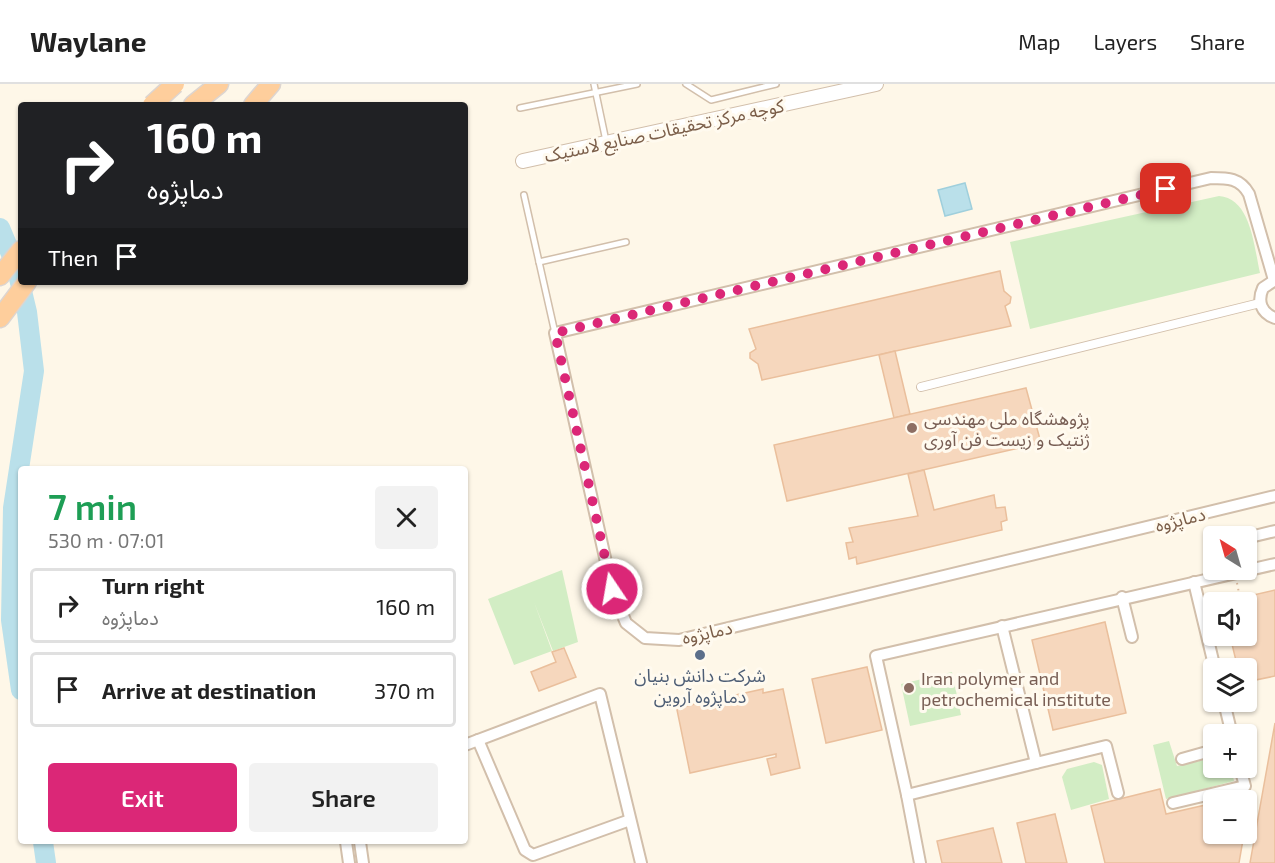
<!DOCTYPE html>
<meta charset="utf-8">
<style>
:root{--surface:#fff;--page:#f2f2f2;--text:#222;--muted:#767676;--line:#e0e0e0;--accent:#db2777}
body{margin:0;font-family:"Exo 2","Noto Sans Arabic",sans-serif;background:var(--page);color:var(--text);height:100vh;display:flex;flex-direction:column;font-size:22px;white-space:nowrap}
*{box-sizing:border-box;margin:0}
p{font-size:20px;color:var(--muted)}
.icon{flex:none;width:33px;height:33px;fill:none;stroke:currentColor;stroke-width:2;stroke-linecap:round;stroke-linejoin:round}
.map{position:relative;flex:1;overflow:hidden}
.side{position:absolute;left:18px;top:382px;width:450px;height:378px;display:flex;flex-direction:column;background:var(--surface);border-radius:6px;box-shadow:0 2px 4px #0004}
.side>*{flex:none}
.hud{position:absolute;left:18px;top:18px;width:450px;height:183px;border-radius:6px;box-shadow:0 2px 4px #0004;background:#202124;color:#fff;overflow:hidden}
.needle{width:39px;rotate:323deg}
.buttons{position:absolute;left:1203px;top:442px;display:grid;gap:12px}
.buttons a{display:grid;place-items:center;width:54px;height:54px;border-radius:6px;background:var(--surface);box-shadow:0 2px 4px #0004;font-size:30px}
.pin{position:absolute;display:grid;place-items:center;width:51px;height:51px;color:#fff;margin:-26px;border-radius:12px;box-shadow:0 3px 9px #0006}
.me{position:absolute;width:66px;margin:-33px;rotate:348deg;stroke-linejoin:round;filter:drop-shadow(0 0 4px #0008)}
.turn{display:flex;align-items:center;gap:21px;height:126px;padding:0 30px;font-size:27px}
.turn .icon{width:78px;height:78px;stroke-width:2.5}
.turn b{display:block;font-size:42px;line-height:51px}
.then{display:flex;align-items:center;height:57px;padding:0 30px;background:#0003;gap:12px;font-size:22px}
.round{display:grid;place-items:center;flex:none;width:63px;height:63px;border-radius:6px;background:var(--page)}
.overview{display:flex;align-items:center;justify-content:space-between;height:102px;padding:0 30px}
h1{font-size:36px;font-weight:600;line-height:45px;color:#1e9e55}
.action{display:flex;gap:12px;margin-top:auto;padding:12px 30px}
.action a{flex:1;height:69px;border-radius:6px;background:var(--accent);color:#fff;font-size:24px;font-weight:600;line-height:69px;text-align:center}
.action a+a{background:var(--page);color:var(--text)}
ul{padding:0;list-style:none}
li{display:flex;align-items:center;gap:18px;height:75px;margin:0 12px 9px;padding:0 18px;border:3px solid var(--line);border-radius:6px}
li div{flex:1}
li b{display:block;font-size:22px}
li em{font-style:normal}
header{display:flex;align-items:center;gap:36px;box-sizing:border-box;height:84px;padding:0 30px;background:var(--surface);border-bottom:2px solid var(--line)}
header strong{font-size:28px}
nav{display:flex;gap:33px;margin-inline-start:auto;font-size:21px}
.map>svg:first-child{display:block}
.green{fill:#d2edc4}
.water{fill:#bae0ea;stroke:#9fcfdc;stroke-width:1.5}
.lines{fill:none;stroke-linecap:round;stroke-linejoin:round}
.river{stroke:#bae0ea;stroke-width:20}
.building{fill:#f6d7bd;stroke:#eabf9c;stroke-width:1.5}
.service-casing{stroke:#d2bfab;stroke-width:8}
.pedestrian-casing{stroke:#d2bfab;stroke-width:10}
.minor-casing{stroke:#d2bfab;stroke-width:14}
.tertiary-casing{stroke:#d2bfab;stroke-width:16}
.trunk-casing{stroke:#ddd5d0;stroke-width:21}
.path{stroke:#dbba9f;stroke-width:2;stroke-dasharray:1.5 4.5;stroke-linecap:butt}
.service{stroke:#fff;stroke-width:5}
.pedestrian{stroke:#fff;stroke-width:8}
.minor{stroke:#fff;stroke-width:10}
.tertiary{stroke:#fff;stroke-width:14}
.trunk{stroke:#fece9c;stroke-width:18}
.trunk-bridge-casing{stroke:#ddd5d0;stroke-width:21;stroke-linecap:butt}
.trunk-bridge{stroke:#fece9c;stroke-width:18}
.route{stroke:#db2777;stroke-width:10;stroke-dasharray:0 18}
.education-dot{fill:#8d6e63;stroke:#fffaef;stroke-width:2}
.service-dot{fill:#5c6f8a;stroke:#fffaef;stroke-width:2}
.labels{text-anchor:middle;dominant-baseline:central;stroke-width:6;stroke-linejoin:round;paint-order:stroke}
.street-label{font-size:18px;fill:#7b5e49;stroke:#fffaef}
.education-label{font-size:18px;fill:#785e54;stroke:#fffaef;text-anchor:start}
.service-label{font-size:18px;fill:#4e5e75;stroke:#fffaef}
</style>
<header>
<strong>Waylane</strong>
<nav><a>Map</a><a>Layers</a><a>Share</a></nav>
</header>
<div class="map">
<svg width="1275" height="779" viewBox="0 0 1275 779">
<rect width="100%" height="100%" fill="#fef7e8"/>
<g class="green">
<path d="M 1219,112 C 1251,114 1254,163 1260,189 L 1030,245 L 1010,158 Z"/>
<polygon points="562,486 578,558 553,567 534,518 552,567 514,581 488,515"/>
<polygon points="952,588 961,631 910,642 901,600"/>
<polygon points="1169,657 1177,682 1213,674 1214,684 1231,684 1234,697 1166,715 1153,661"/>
<polygon points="1094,678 1102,681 1109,715 1071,726 1062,693 1067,685"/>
</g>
<polygon class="water" points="965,99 972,125 945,132 938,106"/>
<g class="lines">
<g class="river">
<polyline points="0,144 16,182 27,228 34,287 13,424 11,536 21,606"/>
<polyline points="43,758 46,779"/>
</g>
</g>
<g class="building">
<polygon points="1000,187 1004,207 1011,213 1010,219 1005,222 1011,242 762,296 758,280 750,274 750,269 756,265 749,245"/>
<polygon points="895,267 910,330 894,334 879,271"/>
<polygon points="1026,304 1041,359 787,417 774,361"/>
<polygon points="924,386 934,426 994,411 996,424 1005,423 1007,436 1001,438 1002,446 857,480 856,473 849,475 846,459 853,458 849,444 918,432 908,390"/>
<polygon points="1275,506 1275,592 1246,598 1246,585 1238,585 1230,552 1246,552 1246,519 1223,518"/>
<polygon points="1105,538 1126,629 1053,646 1032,556"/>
<polygon points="564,564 576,593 539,607 531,588 556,578 552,568"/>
<polygon points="867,583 882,646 826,659 812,595"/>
<polygon points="763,605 763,609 783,605 800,684 771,691 767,675 776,673 776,670 690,689 676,621 685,619 686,622"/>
<polygon points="1275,639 1275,779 1250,779"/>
<polygon points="1160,705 1166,730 1214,719 1214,750 1244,750 1239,779 1105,779 1091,722"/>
<polygon points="1251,710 1246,737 1246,717 1220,717"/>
<polygon points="1055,730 1067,779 1026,779 1017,739"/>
<polygon points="993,744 1002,779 942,779 937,757"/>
</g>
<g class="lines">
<g class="service-casing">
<g id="service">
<polyline points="594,0 606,57"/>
<polyline points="686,0 711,16 776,0"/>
<polyline points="520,24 637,0"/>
<polyline points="524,111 555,249"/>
<polyline points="539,178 626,158"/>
</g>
</g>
<g class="pedestrian-casing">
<polyline id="pedestrian" points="921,303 1260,219"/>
</g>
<g class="minor-casing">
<g id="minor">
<path d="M 1274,196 L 1249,110 C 1240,94 1228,94 1211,94 L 555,249 L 612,505 L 626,539 L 645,554 L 679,556 L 1275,412"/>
<path d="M 1275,196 L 1263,204 C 1257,217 1261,229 1275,234"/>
<polyline points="1246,454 1275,447"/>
<polyline points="1194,498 1215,585"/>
<polyline points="1122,513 1132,553"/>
<polyline points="1002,542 1036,679 1106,662 1118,709"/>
<polyline points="1224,618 1232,651"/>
<polyline points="478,656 525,766 533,771 630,736"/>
<polyline points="465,661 600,610 641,779"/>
<polyline points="1182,675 1214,666"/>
<polyline points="907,711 1036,679"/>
<polyline points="1173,719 1245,702 1240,684"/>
<polyline points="346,758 349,779"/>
<polyline points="360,758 363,779"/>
<polyline points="920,779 907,711 876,572 1275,480"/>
</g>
</g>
<g class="tertiary-casing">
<polyline id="tertiary" points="523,77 876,0"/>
</g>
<g class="trunk-casing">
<g id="trunk">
<polyline points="193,21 219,0"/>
<polyline points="253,21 271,0"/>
<polyline points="0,192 21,166"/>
<polyline points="0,234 27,198"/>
</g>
</g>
<polyline class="path" points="1237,499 1240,514"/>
<use href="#service" class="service"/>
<use href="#pedestrian" class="pedestrian"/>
<use href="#minor" class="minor"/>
<use href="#tertiary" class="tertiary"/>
<use href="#trunk" class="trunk"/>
<g class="trunk-bridge-casing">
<polyline id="trunk-bridge" points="152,21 175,0"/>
</g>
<use href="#trunk-bridge" class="trunk-bridge"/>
</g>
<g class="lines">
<polyline class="route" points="612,505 555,249 1166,105"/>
</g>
<g class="education-dot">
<circle cx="912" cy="344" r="6"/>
<circle cx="909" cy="604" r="6"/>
</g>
<circle class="service-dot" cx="700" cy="571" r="6"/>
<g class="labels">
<g class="street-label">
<text transform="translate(664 46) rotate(-12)">کوچه مرکز تحقیقات صنایع لاستیک</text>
<text transform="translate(1180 435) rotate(-14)">دماپژوه</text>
<text transform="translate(707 548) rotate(-12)">دماپژوه</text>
</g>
<g class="education-label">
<text x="924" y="334">پژوهشگاه ملی مهندسی<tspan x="924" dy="21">ژنتیک و زیست فن آوری</tspan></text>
<text x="921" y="594">Iran polymer and<tspan x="921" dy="21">petrochemical institute</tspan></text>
</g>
<g class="service-label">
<text x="700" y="591">شرکت دانش بنیان<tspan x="700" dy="21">دماپژوه آروین</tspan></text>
</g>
</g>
</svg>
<div class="buttons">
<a><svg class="needle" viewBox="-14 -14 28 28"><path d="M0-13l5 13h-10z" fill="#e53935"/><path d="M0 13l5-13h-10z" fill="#767676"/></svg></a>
<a><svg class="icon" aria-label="sound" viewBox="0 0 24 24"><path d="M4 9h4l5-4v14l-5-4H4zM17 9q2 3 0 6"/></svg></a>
<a><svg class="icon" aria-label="layers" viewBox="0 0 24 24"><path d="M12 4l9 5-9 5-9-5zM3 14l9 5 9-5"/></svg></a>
<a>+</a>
<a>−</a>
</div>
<div class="pin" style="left:1166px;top:105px;background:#d93025"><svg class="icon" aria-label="arrive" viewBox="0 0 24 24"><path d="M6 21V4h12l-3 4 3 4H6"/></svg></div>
<svg class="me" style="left:612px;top:505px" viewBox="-20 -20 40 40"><circle r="17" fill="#db2777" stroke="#fff" stroke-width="3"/><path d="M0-11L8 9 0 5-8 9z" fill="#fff"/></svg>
<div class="hud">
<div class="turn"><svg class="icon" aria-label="right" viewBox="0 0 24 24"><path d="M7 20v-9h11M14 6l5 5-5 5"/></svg><div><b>160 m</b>دماپژوه</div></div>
<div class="then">Then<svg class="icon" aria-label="arrive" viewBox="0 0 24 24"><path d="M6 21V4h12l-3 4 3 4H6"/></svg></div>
</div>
<section class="side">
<div class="overview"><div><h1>7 min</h1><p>530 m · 07:01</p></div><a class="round"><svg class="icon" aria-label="close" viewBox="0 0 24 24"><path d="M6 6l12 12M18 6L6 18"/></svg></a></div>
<ul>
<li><svg class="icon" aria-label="right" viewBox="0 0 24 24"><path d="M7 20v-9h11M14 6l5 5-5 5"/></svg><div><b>Turn right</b><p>دماپژوه</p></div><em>160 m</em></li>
<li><svg class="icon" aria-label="arrive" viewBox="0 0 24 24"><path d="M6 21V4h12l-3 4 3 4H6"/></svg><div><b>Arrive at destination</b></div><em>370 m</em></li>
</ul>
<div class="action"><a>Exit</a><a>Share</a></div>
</section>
</div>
